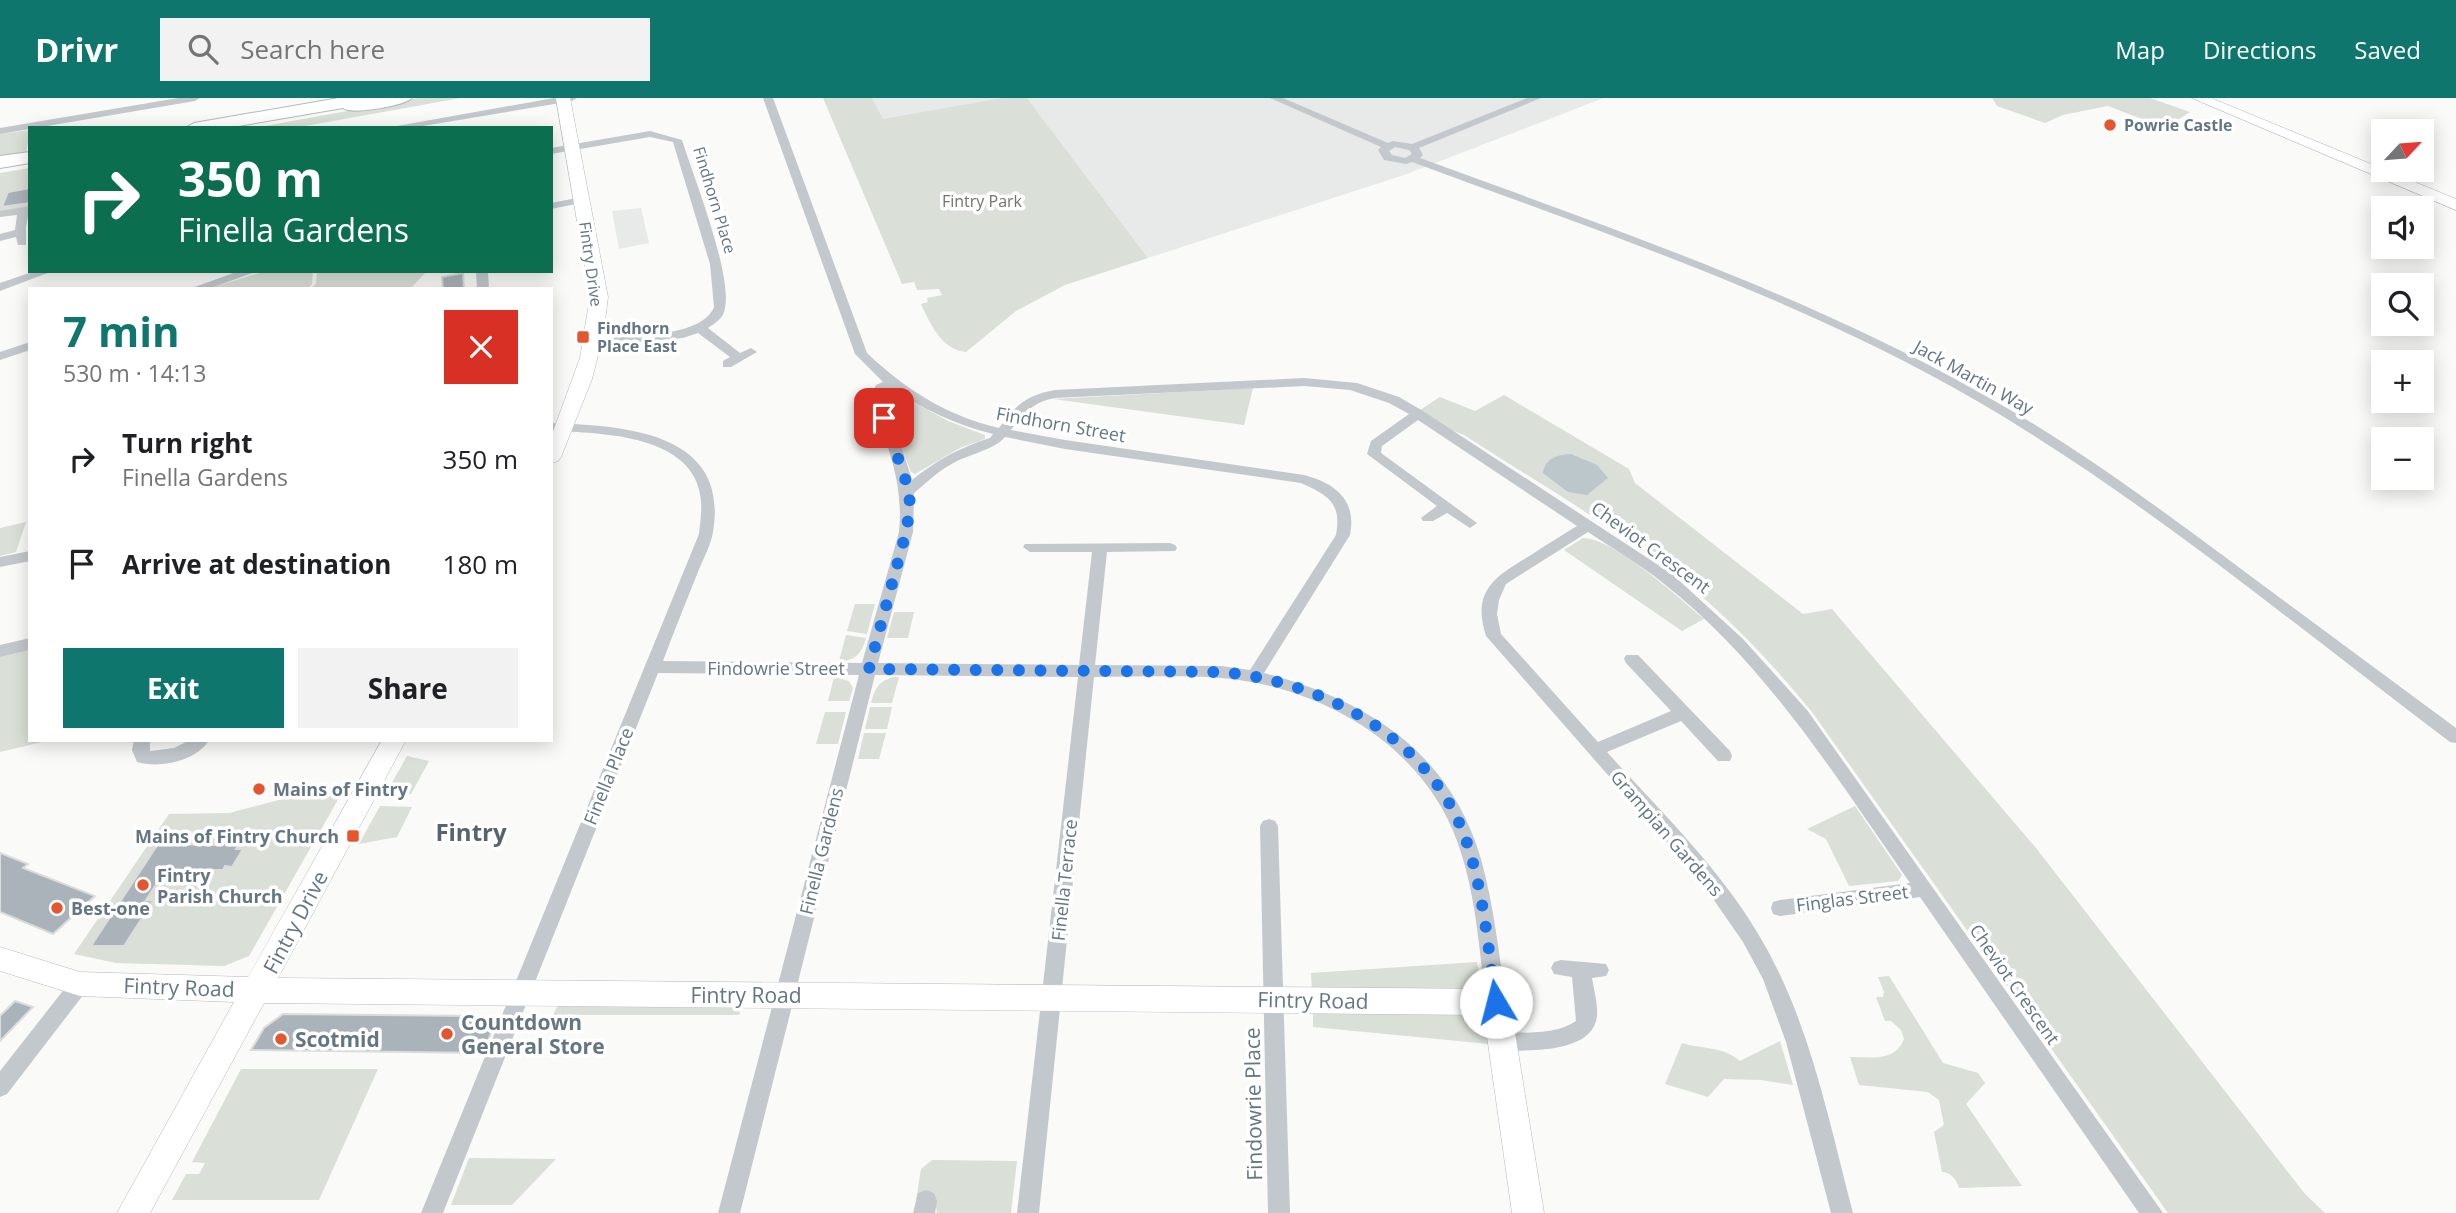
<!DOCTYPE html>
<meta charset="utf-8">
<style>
:root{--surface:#fff;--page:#f2f2f2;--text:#202124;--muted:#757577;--accent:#0f766e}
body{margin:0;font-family:"Open Sans",sans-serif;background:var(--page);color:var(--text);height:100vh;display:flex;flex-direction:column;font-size:26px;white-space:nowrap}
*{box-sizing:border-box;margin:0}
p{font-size:23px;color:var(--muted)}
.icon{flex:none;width:38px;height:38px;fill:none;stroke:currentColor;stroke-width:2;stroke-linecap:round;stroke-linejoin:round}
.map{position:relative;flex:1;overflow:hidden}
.drawer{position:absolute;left:28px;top:189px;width:525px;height:455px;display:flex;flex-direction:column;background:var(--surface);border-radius:0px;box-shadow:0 4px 18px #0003}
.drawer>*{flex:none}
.top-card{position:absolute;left:28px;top:28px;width:525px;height:147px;border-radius:0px;box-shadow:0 4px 18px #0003;background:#0b6e4f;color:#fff;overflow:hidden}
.needle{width:46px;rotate:64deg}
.fabs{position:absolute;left:2371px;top:21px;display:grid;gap:14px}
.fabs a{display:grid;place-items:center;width:63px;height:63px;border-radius:0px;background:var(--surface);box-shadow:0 4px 18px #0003;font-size:35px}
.pin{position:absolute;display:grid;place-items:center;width:60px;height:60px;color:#fff;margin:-30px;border-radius:14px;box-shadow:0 4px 10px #0006}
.me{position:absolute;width:77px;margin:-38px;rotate:352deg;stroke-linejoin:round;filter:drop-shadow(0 0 5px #0008)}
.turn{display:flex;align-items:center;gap:24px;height:147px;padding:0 35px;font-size:32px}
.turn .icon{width:91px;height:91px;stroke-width:2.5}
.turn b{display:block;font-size:49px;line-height:60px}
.round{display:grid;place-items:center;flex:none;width:74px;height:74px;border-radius:0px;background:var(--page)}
.overview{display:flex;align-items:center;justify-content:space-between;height:119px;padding:0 35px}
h1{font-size:42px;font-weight:700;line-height:52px;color:var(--accent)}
.primary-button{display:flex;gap:14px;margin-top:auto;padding:14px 35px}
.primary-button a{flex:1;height:80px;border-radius:0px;background:var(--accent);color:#fff;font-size:28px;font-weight:700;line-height:80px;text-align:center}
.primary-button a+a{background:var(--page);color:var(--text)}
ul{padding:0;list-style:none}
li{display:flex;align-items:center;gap:21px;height:105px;padding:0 35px}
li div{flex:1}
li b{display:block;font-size:26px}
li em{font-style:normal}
header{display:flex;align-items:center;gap:42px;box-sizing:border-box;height:98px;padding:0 35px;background:var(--accent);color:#fff}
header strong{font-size:33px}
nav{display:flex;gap:38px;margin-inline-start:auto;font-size:24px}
.search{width:490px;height:63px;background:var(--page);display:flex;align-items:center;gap:18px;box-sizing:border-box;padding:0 24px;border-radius:0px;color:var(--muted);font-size:26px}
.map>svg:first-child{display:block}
.built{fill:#e8e9e9}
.green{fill:#dadfd7}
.water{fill:#bbc7cb}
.building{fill:#aab3b9;stroke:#dcdcda;stroke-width:2}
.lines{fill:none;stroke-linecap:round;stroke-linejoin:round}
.secondary-casing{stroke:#b3babf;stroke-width:1}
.highway-casing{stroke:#b4b9bd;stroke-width:2}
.street{fill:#c3c8cc;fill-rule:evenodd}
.secondary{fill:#fff;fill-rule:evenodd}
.highway{fill:#fff;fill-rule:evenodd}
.route{stroke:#1a73e8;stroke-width:12;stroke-dasharray:0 21.6}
.poi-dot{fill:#e4572e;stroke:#fff;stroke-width:2.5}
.labels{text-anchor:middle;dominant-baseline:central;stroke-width:7;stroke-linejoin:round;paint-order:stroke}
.far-poi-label{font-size:16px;font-weight:bold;fill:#657683;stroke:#fff;text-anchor:start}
.far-street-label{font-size:16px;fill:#657683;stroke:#fff}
.far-park-label{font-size:16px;fill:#687a64;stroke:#fff}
.street-label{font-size:18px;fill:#657683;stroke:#fff}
.poi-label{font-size:18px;font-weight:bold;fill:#657683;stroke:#fff;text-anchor:start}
.near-street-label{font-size:21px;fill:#657683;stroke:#fff}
.near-poi-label{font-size:21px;font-weight:bold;fill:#657683;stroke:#fff;text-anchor:start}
.district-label{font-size:24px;font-weight:bold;fill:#57646e;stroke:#fff}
</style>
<header>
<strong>Drivr</strong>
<div class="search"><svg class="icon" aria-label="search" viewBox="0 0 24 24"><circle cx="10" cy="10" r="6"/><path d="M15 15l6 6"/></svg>Search here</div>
<nav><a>Map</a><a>Directions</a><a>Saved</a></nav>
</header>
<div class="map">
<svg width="2456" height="1115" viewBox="0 0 2456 1115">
<rect width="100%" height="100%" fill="#fafaf8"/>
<g class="built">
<polygon points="872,0 1002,0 883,22"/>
<polygon points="1027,0 1604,0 1404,77 1148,160"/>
<polygon points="641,110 649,145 619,151 612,113"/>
</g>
<g class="green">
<polygon points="418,0 461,0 294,30 254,30"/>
<path d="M 823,0 L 872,0 L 883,21 L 1002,0 L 1027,0 L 1148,160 L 1065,187 L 1016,213 L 966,254 C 941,251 931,227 921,206 L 928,204 L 927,200 L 942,197 L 939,191 L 917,192 L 914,184 L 902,186 Z"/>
<polygon points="1992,0 2150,0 2190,14 2165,30 2108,8 2063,17 2045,25 1997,8"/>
<polygon points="30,32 26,55 0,61 0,36"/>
<polygon points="30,70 30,90 8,94 2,109 30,105 30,109 0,114 0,75"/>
<polygon points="266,173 313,173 312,186 307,191 207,191"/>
<polygon points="317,173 427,173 410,191 311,191 316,185"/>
<polygon points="1253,290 1244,327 1053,301"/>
<polygon points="889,294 897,295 948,323 985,337 985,341 960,350 915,376 911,374 883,299"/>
<path d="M 1504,297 L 1629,371 L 1635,385 L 1803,516 L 1832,511 L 2036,750 L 2305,1096 L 2325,1115 L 2168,1115 L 1812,614 C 1770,563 1725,515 1673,475 C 1607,424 1533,382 1464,337 L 1451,332 L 1420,312 L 1440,299 L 1475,313 Z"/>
<polygon points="26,424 16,454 0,458 0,430"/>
<path d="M 1583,440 C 1614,440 1679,500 1704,521 L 1682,533 L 1564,452 Z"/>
<polygon points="855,506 875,506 867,536 847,533"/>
<polygon points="894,514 914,514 908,540 887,540"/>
<path d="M 846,537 L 866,540 C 862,555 855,563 839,563 Z"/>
<polygon points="30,552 30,642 51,642 0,654 0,559"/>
<polygon points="834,579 849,583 853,590 849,603 828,603"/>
<path d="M 893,579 L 899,579 L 892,605 L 871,605 C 875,590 878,584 893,579 Z"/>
<polygon points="870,609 892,609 887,631 865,631"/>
<polygon points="825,614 846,614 838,646 816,646"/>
<polygon points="864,635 886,635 879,661 858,661"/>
<polygon points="407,658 429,663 411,696 385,697"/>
<polygon points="348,684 249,858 224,868 116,865 74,856 169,716 229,715"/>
<polygon points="380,708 412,709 397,739 359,746"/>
<polygon points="1855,708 1902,777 1898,783 1849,788 1826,741 1807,731"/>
<polygon points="1477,864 1480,885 1467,894 1312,892 1311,875"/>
<path d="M 1889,878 L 1943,965 L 1978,975 L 1985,985 L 1966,1006 L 2022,1088 L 1959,1090 C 1957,1082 1951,1074 1942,1074 L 1934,1034 L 1944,1027 L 1939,1002 L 1928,994 L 1859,987 L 1850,959 C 1872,959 1895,964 1904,941 L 1901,932 L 1891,923 L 1885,923 L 1876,899 L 1883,899 L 1884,894 L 1878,879 Z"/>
<polygon points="559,905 742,907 739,917 553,917"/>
<polygon points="1313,912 1470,914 1487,925 1489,946 1313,929"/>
<path d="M 1780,943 L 1793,987 L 1761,982 L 1724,981 L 1708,999 L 1665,986 L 1682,945 C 1706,952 1722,948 1740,963 Z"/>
<polygon points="241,971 378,971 319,1102 172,1102 186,1076 199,1076 205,1065 192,1064"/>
<polygon points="469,1060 556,1061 512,1107 451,1107"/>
<polygon points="932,1062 1017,1063 1011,1115 937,1115 935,1103 916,1103 921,1071"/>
</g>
<path class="water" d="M 1571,356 L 1597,367 L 1608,380 L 1587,397 L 1568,394 L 1543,375 C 1545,360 1557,357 1571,356 Z"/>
<g class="building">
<polygon points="30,90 30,105 2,109 8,94"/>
<polygon points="463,175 464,191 443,191 442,179"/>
<polygon points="224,732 245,732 236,747 238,747 236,751 243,751 232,769 225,768 223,772 166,772 146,802 153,803 124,848 91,848 158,746 215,747"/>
<polygon points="0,755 28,766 23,770 95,798 53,836 0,814"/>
<polygon points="15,903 33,909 0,943 0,918"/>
<polygon points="283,916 474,918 493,930 483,955 251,952 264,930"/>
</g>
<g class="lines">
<g class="secondary-casing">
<g id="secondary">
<polygon points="556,0 570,0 608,199 603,238 592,281 561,359 558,363 551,365 551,339 580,260 590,199"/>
<polygon points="2192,0 2211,0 2456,101 2456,112"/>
<polygon points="382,642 406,642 278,880 1496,891 1506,895 1510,904 1544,1115 1512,1115 1484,917 264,905 150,1115 117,1115 234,904 80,898 0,873 0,849 80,874 248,879"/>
</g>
</g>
<g class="highway-casing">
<g id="highway">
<path d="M 339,0 L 412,0 C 404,8 351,17 343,10 L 227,30 L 185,30 L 194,25 Z"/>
<polygon points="30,54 30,65 0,70 0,58"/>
</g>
</g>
<g class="street">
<polygon points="178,0 200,0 195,3 0,36 0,30"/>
<polygon points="554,0 577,0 572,3 411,30 386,30"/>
<path d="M 763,0 L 773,0 L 867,255 C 905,291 947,318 999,330 C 1018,306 1024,298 1055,292 L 1304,280 L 1357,285 L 1399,299 L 1423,313 L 1672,476 L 1743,541 L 1807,612 L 2163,1115 L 2139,1115 L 1920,799 L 1780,818 L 1773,816 L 1771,810 L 1773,804 L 1780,802 L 1910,785 C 1836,679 1766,566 1663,485 C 1640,466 1613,451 1588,434 L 1506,486 L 1499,502 L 1497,516 L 1501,536 L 1598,644 L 1671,613 L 1626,565 L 1624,561 L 1626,557 L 1638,557 L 1730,653 L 1732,658 L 1730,663 L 1718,663 L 1681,623 L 1607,654 C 1659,712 1717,767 1757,834 C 1809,919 1828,1020 1853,1115 L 1831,1115 L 1786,944 L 1763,881 L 1743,844 L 1700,782 L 1486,538 C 1471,492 1496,478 1531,457 C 1546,447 1562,437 1577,428 L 1418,322 L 1382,348 L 1381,355 L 1477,425 L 1470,430 L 1447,415 L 1433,423 L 1423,423 L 1421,420 L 1437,408 L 1367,356 L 1371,343 L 1409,316 L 1389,305 L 1350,292 L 1304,288 L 1055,300 C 1033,304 1024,315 1011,332 L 1065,342 L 1304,377 C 1335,385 1357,402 1350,437 L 1264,575 C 1367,602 1450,654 1481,761 C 1494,808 1499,856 1506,904 L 1503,910 L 1496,913 L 1489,910 L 1486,904 C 1479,851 1476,794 1457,743 C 1422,646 1320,588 1221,580 C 1179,577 1136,579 1094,579 L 1039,1115 L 1017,1115 L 1078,579 L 875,577 L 740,1115 L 718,1115 L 859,577 L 658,575 L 443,1115 L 421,1115 L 699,436 C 700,426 702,413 701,403 C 696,336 601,335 551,333 L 551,325 C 624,328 730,333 713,434 C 711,447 703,461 698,474 C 686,504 674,533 663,563 L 862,565 L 899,434 C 904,385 887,345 870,300 L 876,287 L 883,284 L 855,256 ZM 891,290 C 923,311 956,327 993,336 L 990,340 C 959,350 937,362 912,382 L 902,350 L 882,300 L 886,292 ZM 1005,339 L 1065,351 L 1301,385 C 1328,397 1342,405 1336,437 L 1250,572 L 1221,568 L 1095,567 L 1107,454 L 1175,453 L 1177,450 L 1175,447 L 1170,445 L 1025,446 L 1023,449 L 1030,454 L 1092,454 L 1079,567 L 878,565 L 913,434 L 914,395 C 925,386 937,374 950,367 C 965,357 995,352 1005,339 Z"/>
<path d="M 1270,0 L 1283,0 L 1388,45 L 1393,43 L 1412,46 L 1527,0 L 1541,0 L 1419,50 L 1423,57 L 1420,60 C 1611,130 1805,196 1982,296 C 2066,342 2144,399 2221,456 C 2299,514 2377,572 2456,630 L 2456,645 L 2450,644 C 2297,529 2142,399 1977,303 C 1800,200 1603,135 1412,64 L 1406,66 L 1384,62 L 1378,52 L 1381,49 ZM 1395,49 L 1409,52 L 1412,56 L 1405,60 L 1392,57 L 1389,53 Z"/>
<path d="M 650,33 L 682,42 C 694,80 732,175 725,210 C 724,220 715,225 708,230 L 740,255 L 751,250 L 757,254 L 731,269 L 723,269 L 723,263 L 730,259 L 698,235 L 683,240 L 592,248 L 586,244 L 592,240 C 622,238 702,241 714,209 L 710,166 L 673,44 L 650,39 L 551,56 L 551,50 Z"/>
<polygon points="582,99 587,102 586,104 551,111 551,105"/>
<polygon points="30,108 26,129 26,147 18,147 16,139 0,143 0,136 15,132 17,117 0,119 0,113"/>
<polygon points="35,173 53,173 0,193 0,185"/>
<polygon points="239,173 258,173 208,191 189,191"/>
<polygon points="476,173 488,173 489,191 477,191"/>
<polygon points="30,244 30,252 0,262 0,254"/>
<polygon points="30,453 30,463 0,469 0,459"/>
<polygon points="30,540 30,552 0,559 0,547"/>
<path d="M 134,642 L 150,642 L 150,653 L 174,650 L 190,642 L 209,642 C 197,663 159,671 137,664 L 132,652 Z"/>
<polygon points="1269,721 1275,723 1278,728 1290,1115 1268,1115 1260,728 1263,723"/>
<path d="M 1561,862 L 1606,866 L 1609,872 L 1606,878 L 1592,880 C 1594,892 1598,906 1597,918 C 1593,956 1529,952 1502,953 L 1495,951 L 1492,944 L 1495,937 L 1502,935 C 1526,934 1556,937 1576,923 L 1572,879 L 1554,876 L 1551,870 L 1554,864 Z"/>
<polygon points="80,877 87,880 90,886 87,892 7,996 0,999 0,973 73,880"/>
<polygon points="926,1092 934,1095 937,1103 935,1115 913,1115 918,1095"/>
</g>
<use href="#secondary" class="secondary"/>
<use href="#highway" class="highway"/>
</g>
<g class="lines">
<path class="route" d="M 884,320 L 909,392 L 910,410 L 906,434 L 869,571 L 1221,574 C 1323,583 1431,640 1466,742 C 1484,794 1488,851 1496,904"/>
</g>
<g class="poi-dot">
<circle cx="2110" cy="27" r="7"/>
<rect x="576" y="232" width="14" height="14" rx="3.5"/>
<circle cx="259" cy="691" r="7"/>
<rect x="346" y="731" width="14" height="14" rx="3.5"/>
<circle cx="143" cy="787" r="7"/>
<circle cx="57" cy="810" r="7"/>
<circle cx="447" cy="936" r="7"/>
<circle cx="281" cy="941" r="7"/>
</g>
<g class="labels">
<g class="far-poi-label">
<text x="2124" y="27">Powrie Castle</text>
<text x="597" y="230">Findhorn<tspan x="597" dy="18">Place East</tspan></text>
</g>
<g class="far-street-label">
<text transform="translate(715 102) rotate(73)">Findhorn Place</text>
<text transform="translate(591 166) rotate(82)">Fintry Drive</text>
</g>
<g class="far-park-label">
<text x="982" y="103">Fintry Park</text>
</g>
<g class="street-label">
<text transform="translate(1974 279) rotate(29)">Jack Martin Way</text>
<text transform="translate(1061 326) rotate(10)">Findhorn Street</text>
<text transform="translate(1651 449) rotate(36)">Cheviot Crescent</text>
<text x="776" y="570">Findowrie Street</text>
<text transform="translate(608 678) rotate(-68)">Finella Place</text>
<text transform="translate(1667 735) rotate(49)">Grampian Gardens</text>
<text transform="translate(821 753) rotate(-76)">Finella Gardens</text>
<text transform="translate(1064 782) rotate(-84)">Finella Terrace</text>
<text transform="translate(1852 800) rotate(-7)">Finglas Street</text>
<text transform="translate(2015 886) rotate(55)">Cheviot Crescent</text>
</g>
<g class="poi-label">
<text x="273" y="691">Mains of Fintry</text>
<text x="339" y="738" text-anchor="end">Mains of Fintry Church</text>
<text x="157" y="777">Fintry<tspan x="157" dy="21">Parish Church</tspan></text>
<text x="71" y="810">Best-one</text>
</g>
<g class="near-street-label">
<text transform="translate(295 824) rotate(-62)">Fintry Drive</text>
<text transform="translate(179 889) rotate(2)">Fintry Road</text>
<text x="746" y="897">Fintry Road</text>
<text transform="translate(1313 902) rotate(1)">Fintry Road</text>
<text transform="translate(1253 1006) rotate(-91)">Findowrie Place</text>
</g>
<g class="near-poi-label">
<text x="461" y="924">Countdown<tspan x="461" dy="24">General Store</tspan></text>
<text x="295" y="941">Scotmid</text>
</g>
<g class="district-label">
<text x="471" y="733">Fintry</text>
</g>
</g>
</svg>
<div class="fabs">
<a><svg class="needle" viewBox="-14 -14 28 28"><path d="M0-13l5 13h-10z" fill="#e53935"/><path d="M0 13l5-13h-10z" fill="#757577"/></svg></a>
<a><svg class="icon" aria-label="sound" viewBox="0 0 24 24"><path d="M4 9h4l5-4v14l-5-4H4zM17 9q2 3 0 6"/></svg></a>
<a><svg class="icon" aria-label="search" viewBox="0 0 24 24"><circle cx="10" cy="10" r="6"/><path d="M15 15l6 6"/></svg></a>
<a>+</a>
<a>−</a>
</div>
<div class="pin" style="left:884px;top:320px;background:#d93025"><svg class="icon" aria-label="arrive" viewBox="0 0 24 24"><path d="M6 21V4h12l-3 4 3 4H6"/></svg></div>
<svg class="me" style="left:1496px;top:904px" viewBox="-20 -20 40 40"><circle r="19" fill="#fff"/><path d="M0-13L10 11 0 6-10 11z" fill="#1a73e8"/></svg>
<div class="top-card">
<div class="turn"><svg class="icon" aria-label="right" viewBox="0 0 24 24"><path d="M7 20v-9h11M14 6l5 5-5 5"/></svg><div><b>350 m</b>Finella Gardens</div></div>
</div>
<section class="drawer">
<div class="overview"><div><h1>7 min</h1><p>530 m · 14:13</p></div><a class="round" style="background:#d93025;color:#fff"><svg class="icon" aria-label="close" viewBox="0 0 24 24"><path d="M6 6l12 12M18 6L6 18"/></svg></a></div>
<ul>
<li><svg class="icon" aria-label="right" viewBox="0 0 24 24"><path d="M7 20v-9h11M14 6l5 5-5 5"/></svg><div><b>Turn right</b><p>Finella Gardens</p></div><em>350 m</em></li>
<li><svg class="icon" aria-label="arrive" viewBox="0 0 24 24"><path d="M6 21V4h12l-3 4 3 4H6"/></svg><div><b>Arrive at destination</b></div><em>180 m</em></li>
</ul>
<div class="primary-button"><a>Exit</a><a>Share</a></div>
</section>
</div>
